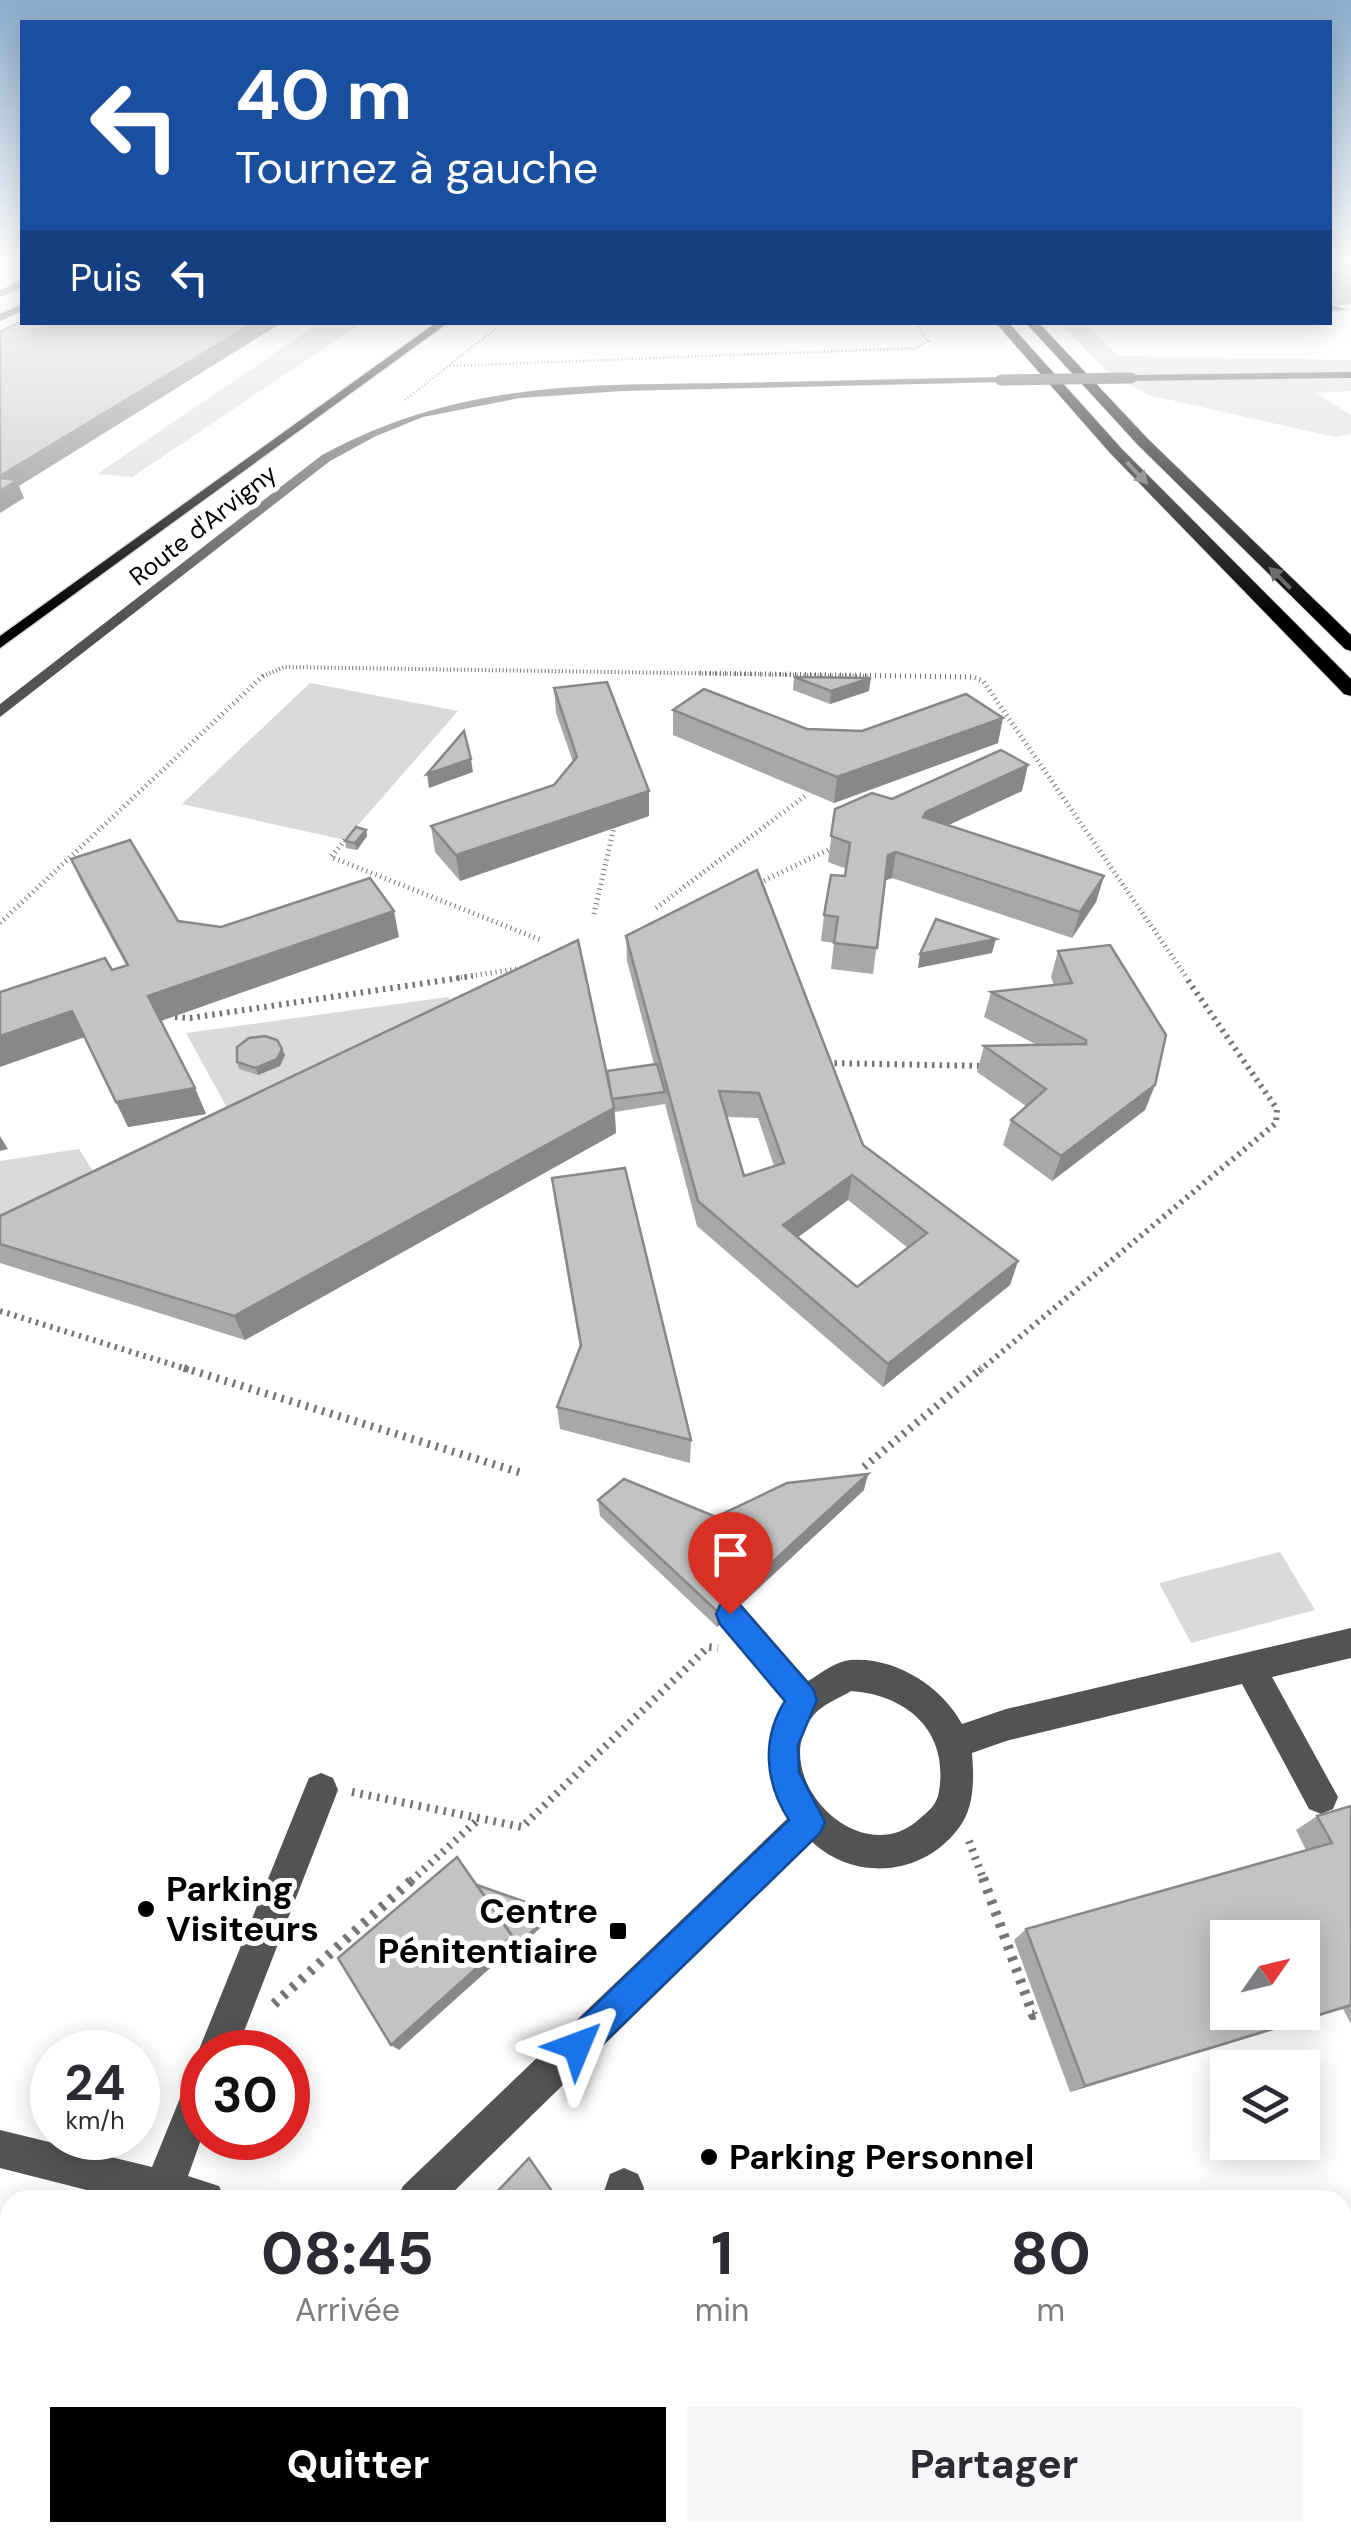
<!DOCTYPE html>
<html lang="fr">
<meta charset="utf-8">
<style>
:root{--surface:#fff;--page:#f7f7f7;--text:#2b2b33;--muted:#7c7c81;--accent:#000}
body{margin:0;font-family:"DM Sans",sans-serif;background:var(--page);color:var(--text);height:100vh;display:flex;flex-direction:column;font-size:38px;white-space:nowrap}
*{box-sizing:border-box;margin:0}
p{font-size:32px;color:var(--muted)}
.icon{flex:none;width:55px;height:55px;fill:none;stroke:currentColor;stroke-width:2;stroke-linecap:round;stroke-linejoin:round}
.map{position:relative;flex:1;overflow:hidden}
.drawer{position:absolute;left:0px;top:2190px;width:1352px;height:352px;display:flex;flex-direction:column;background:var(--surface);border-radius:30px 30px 0 0;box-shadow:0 5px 25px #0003}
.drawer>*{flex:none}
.top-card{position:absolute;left:20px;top:20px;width:1312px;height:305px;border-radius:0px;box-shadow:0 5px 25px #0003;background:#1a4fa0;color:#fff;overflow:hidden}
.needle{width:65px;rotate:56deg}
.buttons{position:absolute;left:1210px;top:1920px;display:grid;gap:20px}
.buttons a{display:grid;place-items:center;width:110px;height:110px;border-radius:0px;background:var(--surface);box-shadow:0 5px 25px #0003;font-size:50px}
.speed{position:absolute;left:30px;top:2030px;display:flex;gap:20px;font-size:50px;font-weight:700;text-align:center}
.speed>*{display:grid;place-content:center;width:130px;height:130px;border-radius:50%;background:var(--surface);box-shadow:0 5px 25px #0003;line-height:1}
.speed small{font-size:25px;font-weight:400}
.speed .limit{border:15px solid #d22;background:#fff;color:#111}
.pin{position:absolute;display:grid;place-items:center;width:85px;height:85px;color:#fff;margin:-102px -42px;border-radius:50% 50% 50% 0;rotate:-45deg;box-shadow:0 0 10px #0007}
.pin .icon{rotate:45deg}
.me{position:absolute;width:110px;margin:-55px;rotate:46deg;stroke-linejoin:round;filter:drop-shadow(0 0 8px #0008)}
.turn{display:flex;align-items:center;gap:35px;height:210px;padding:0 50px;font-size:45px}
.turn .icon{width:130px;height:130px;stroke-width:2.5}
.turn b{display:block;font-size:70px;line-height:85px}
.then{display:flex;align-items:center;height:95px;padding:0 50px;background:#0003;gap:20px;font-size:38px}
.eta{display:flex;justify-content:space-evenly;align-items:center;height:170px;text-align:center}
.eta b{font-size:60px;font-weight:800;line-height:70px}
.primary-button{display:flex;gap:20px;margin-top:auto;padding:20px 50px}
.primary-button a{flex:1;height:115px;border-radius:0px;background:var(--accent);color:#fff;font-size:40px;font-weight:800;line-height:115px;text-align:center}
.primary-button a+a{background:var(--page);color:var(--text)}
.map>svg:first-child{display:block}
.green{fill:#dadada}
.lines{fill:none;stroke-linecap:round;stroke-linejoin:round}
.major-casing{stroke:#dbdbdb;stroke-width:3}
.highway-casing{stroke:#dbdbdb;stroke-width:2}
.path-far5{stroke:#757575;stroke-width:2.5;stroke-dasharray:1 2.5;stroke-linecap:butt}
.path-far4{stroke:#757575;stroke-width:4;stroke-dasharray:1 2.5;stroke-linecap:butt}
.path-far3{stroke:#757575;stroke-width:5;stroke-dasharray:1 4;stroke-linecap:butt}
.path-far2{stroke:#757575;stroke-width:6;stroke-dasharray:2.5 5;stroke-linecap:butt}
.path-far1{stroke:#757575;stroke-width:8;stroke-dasharray:2.5 6;stroke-linecap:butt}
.path{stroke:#757575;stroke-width:10;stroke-dasharray:4 8;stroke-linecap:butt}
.minor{fill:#535353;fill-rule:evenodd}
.major{fill:#000;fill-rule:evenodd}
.highway{fill:#000;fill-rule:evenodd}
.minor-bridge{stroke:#535353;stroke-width:11}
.wall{fill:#a8a8a8;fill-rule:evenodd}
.shaded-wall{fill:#888}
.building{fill:#c3c3c3;stroke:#888;stroke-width:2.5;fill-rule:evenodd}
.oneway{fill:#595959}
.route{fill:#1a73e8;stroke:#114b97;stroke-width:2.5}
.poi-dot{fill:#000;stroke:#fff;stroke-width:4}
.labels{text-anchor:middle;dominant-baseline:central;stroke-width:10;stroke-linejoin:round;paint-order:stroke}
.far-street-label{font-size:25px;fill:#000;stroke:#fff}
.near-poi-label{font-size:35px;font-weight:bold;fill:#000;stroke:#fff;text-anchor:start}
</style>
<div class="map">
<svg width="1351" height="2541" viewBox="0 0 1351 2541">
<rect width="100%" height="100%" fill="#fff"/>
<g class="green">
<polygon points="319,323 362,323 132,477 97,474"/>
<polygon points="1060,323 1085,323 1118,356 1351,360 1351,391 1316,393 1351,415 1351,434 1335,437 1148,395 1108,372"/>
<polygon points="310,683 458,711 345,840 182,804"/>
<polygon points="448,997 454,1006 231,1115 186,1033"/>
<polygon points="79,1149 105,1190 0,1242 0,1161"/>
<polygon points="1280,1552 1315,1610 1191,1643 1159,1583"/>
</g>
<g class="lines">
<g class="major-casing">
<polygon id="major" points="437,322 449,322 0,648 0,636"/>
</g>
<g class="highway-casing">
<g id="highway">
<polygon points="995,322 1008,322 1121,448 1351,679 1351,696 1344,694 1111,454"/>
<polygon points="1025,322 1038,322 1148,439 1351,635 1351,651 1345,649 1138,445"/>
</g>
</g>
<g class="path-far5">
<polyline points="450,366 916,348 928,341 915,322"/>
<polyline points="405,400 504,322"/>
</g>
<polyline class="path-far4" points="263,676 284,667 873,676"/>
<g class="path-far3">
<polyline points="700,673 973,677 983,681 1187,978"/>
<polyline points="345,840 331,857 541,940"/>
<polyline points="755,885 830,849"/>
<polyline points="656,908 805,796"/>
<polyline points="594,914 614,827"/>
<polyline points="0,923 266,673"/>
<polyline points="456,978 523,968"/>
</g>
<g class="path-far2">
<polyline points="175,1017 190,1018 473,976"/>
<polyline points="827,1063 985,1066"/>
<polyline points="0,1311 193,1371"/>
<polyline points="979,1371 1276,1123 1277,1109 1185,976"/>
</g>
<g class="path-far1">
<polyline points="184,1368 522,1473"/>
<polyline points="864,1467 982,1368"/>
<polyline points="352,1792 522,1827 708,1647 718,1648"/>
<polyline points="969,1841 984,1881"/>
<polyline points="411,1881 480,1818"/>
</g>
<g class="path">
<polyline points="983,1878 1033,2015 1041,2013"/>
<polyline points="274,2004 414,1878"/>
</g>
<g class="minor">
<polygon points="22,280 22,287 0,297 0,290"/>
<polygon points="22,304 22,311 0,321 0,314"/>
<polygon points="1330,305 1344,308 1345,310 1330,311"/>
<polygon points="1351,372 1351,378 1131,381 1125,378 1131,375"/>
<path d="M 1001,377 L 1005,382 L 623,391 L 520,398 L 423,417 L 376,436 L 330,461 L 0,717 L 0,704 L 322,455 C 457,382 578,385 727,383 C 819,381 910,379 1001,377 Z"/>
<path d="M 730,1600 L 741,1604 L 808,1681 C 820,1674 836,1661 850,1660 C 894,1656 942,1686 962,1724 L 1006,1709 L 1351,1628 L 1351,1658 L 1272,1677 L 1338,1797 L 1333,1809 L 1321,1814 L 1309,1809 L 1242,1684 L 1006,1741 L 972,1753 C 974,1778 975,1808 958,1829 C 922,1876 856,1882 812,1842 L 445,2200 L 397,2200 L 403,2186 L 789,1817 C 766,1772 760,1750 785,1703 L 719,1624 L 715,1614 L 719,1604 ZM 851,1691 C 907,1695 949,1731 939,1791 C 937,1806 928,1811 917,1821 C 858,1871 766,1776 813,1716 C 821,1705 840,1698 851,1691 Z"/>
<polygon points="321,1773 333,1778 338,1790 236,2052 202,2052 202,2062 198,2052 304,1790 309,1778"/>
<polygon points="202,2070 202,2137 188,2176 219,2186 225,2200 126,2200 0,2168 0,2130 152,2167 189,2076"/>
<polygon points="624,2168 638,2174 644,2188 641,2200 601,2200 610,2174"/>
<polygon points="533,2532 577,2532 575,2541 531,2541"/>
</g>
<use href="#major" class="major"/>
<use href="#highway" class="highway"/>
<polyline class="minor-bridge" points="1001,380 1131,378"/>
</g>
<g class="wall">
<polygon points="1330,262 1346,267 1349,266 1334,262 1351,262 1351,304 1338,305 1330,303"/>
<polygon points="794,677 869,691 830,704 793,690"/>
<polygon points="554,688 649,816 460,881 435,852 431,826 554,785 573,762 556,713"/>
<polygon points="673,710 807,729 998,743 834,803 673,735"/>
<polygon points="1022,791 948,825 1104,876 1096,902 1072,938 892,878 885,880 873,974 831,969 834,943 821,941 824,915 845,876 847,869 828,862 835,809 892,799"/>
<polygon points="366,830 367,836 357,850 346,848 345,841"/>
<polygon points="71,859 178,921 221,927 399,937 160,1021 195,1088 206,1114 128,1127 85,1037 112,970 126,965 82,884"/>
<path d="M 626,936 L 863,1145 L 1018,1261 L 1010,1285 L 883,1387 L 697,1226 L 665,1104 L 615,1112 L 616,1133 L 245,1340 L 0,1263 L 0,1216 L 607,1071 L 654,1064 L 627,961 ZM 727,1117 L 758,1118 L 774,1166 L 744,1176 ZM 848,1200 L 908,1248 L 857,1287 L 798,1237 Z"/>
<polygon points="1058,951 1155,1085 1145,1110 1052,1181 1003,1145 1011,1120 1026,1106 977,1072 984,1046 1037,1045 984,1017 991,992 1054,985 1051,977"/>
<polygon points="282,1049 285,1055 280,1066 258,1075 239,1069 237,1062"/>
<polygon points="552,1178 691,1440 690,1463 560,1429 557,1407 580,1348 555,1203"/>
<polygon points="864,1490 717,1627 600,1516 598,1500 716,1517"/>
<polygon points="1351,1806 1351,2024 1343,2009 1070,2092 1014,1940 1026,1929 1306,1850 1296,1830 1317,1816"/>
</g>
<g class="shaded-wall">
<polygon points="1347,278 1351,278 1351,304 1338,305"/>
<polygon points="255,322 283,322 19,486 24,498 0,513 0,476"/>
<polygon points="871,678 869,691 830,704 831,691"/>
<polygon points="1003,718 998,743 834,803 837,777"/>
<polygon points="471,759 473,772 429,788 427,774"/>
<polygon points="1028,765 1022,791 921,838 923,817 926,812"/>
<polygon points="649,791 649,816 460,881 456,855"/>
<polygon points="366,830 367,836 357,850 355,843"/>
<polygon points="896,852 892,878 884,881 888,855"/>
<polygon points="1104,876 1096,902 1072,938 1080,912"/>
<polygon points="394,911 399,937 158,1022 148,996"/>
<polygon points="996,939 992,953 918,968 920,954"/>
<polygon points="72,1011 85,1037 0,1067 0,1036"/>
<polygon points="282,1049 285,1055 280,1066 258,1075 256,1068"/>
<polygon points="1155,1085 1145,1110 1052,1181 1061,1156"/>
<polygon points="195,1088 206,1114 128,1127 116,1102"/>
<polygon points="614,1108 616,1133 245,1340 234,1316"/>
<polygon points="0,1136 8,1149 0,1151"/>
<polygon points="852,1175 848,1200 781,1250 783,1225"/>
<polygon points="1018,1261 1010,1285 883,1387 888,1364"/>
<polygon points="868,1474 864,1490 717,1627 718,1612"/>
<polygon points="554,1912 555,1915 519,1947 518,1944"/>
<polygon points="512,1936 517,1944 399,2050 391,2045"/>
<polygon points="1351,2005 1351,2006 1070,2092 1085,2086"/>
</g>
<g class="building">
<polygon points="1330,262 1346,267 1351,265 1351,278 1330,274"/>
<polygon points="22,321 22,322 255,322 0,476 0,332"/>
<polygon points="0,478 17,480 0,491"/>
<polygon points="794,677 871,678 831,691"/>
<polygon points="607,682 649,791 456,855 431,826 554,785 577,757 554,688"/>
<polygon points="704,689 807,729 862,731 966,694 1003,718 837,777 673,710"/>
<polygon points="464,731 471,759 427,774"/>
<polygon points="1001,750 1028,765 926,812 923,817 1104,876 1080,912 896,852 888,855 877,948 834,943 838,917 824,915 831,875 845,876 850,843 831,836 835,809 872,793 892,799"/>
<polygon points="356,827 366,830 355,843 345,841"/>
<polygon points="130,840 178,921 221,927 370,878 394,911 148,996 195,1088 116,1102 72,1011 0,1036 0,992 105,958 112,970 128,965 71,859"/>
<path d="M 757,870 L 863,1145 L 1018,1261 L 888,1364 L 698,1201 L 626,936 ZM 719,1091 L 759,1093 L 784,1163 L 744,1176 ZM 852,1175 L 927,1233 L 857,1287 L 783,1225 Z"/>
<polygon points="936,919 996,939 920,954"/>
<polygon points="578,940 614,1108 234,1316 0,1244 0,1216"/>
<polygon points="1110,945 1166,1035 1155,1085 1061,1156 1011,1120 1046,1089 984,1046 1086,1044 1086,1040 991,992 1072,983 1058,951"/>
<polygon points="265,1036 277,1040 282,1049 277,1059 256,1068 237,1062 237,1047 249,1038"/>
<polygon points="657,1064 665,1092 612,1099 607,1071"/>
<polygon points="625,1168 691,1440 557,1407 581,1345 552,1178"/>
<polygon points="868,1474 718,1612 598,1500 624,1479 716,1517 787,1483"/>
<path d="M 1351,1806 L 1351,2005 L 1085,2086 L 1026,1929 L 1332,1843 L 1317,1816 ZM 1228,1938 L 1302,1938 L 1302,2012 L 1228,2012 Z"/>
<polygon points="457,1857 512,1936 391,2045 338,1958"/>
<polygon points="477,1885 554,1912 518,1944"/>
<polygon points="529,2158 558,2200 500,2200 495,2194"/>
</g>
<defs><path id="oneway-solid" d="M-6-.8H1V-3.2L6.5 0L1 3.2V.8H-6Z" transform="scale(2.5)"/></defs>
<g class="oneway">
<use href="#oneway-solid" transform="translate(1137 473) rotate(46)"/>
<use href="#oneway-solid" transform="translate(1280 578) rotate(-135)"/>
</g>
<linearGradient id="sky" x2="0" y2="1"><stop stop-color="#8baccc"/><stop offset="0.42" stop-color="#fff"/><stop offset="1" stop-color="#fff" stop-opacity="0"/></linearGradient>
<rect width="1351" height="617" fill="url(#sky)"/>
<path class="route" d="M 730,1601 L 740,1605 L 813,1689 L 817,1700 L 798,1745 L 799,1772 L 825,1822 L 820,1833 L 589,2057 L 577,2062 L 565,2057 L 560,2046 L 565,2034 L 789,1820 C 765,1783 761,1739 785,1701 L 720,1624 L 716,1614 L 720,1605 Z"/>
<g class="poi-dot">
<circle cx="146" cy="1909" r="10"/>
<rect x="608" y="1921" width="20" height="20" rx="5"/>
<circle cx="709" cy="2157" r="10"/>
</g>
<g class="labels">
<g class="far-street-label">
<text transform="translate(203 525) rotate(-38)">Route d'Arvigny</text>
</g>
<g class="near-poi-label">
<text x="166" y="1889">Parking<tspan x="166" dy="40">Visiteurs</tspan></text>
<text x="598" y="1911" text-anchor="end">Centre<tspan x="598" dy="40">Pénitentiaire</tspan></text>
<text x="729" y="2157">Parking Personnel</text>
</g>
</g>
</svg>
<div class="buttons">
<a><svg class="needle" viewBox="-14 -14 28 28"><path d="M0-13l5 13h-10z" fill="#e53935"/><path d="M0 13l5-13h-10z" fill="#7c7c81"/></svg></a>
<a><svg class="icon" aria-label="layers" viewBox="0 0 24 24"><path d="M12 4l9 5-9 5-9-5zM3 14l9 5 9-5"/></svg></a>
</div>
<div class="speed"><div>24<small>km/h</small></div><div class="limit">30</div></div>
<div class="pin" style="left:730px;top:1614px;background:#d93025"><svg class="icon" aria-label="arrive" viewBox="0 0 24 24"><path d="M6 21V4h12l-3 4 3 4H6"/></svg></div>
<svg class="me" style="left:577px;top:2046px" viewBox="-20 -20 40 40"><path d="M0-17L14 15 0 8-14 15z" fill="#1a73e8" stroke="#fff" stroke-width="4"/></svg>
<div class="top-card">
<div class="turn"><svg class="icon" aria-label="left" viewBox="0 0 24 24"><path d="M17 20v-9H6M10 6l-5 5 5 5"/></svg><div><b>40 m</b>Tournez à gauche</div></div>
<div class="then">Puis<svg class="icon" aria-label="left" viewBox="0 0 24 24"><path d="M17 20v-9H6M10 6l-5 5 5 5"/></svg></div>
</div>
<section class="drawer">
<div class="eta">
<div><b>08:45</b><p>Arrivée</p></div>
<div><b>1</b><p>min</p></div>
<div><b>80</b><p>m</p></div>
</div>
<div class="primary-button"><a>Quitter</a><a>Partager</a></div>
</section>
</div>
